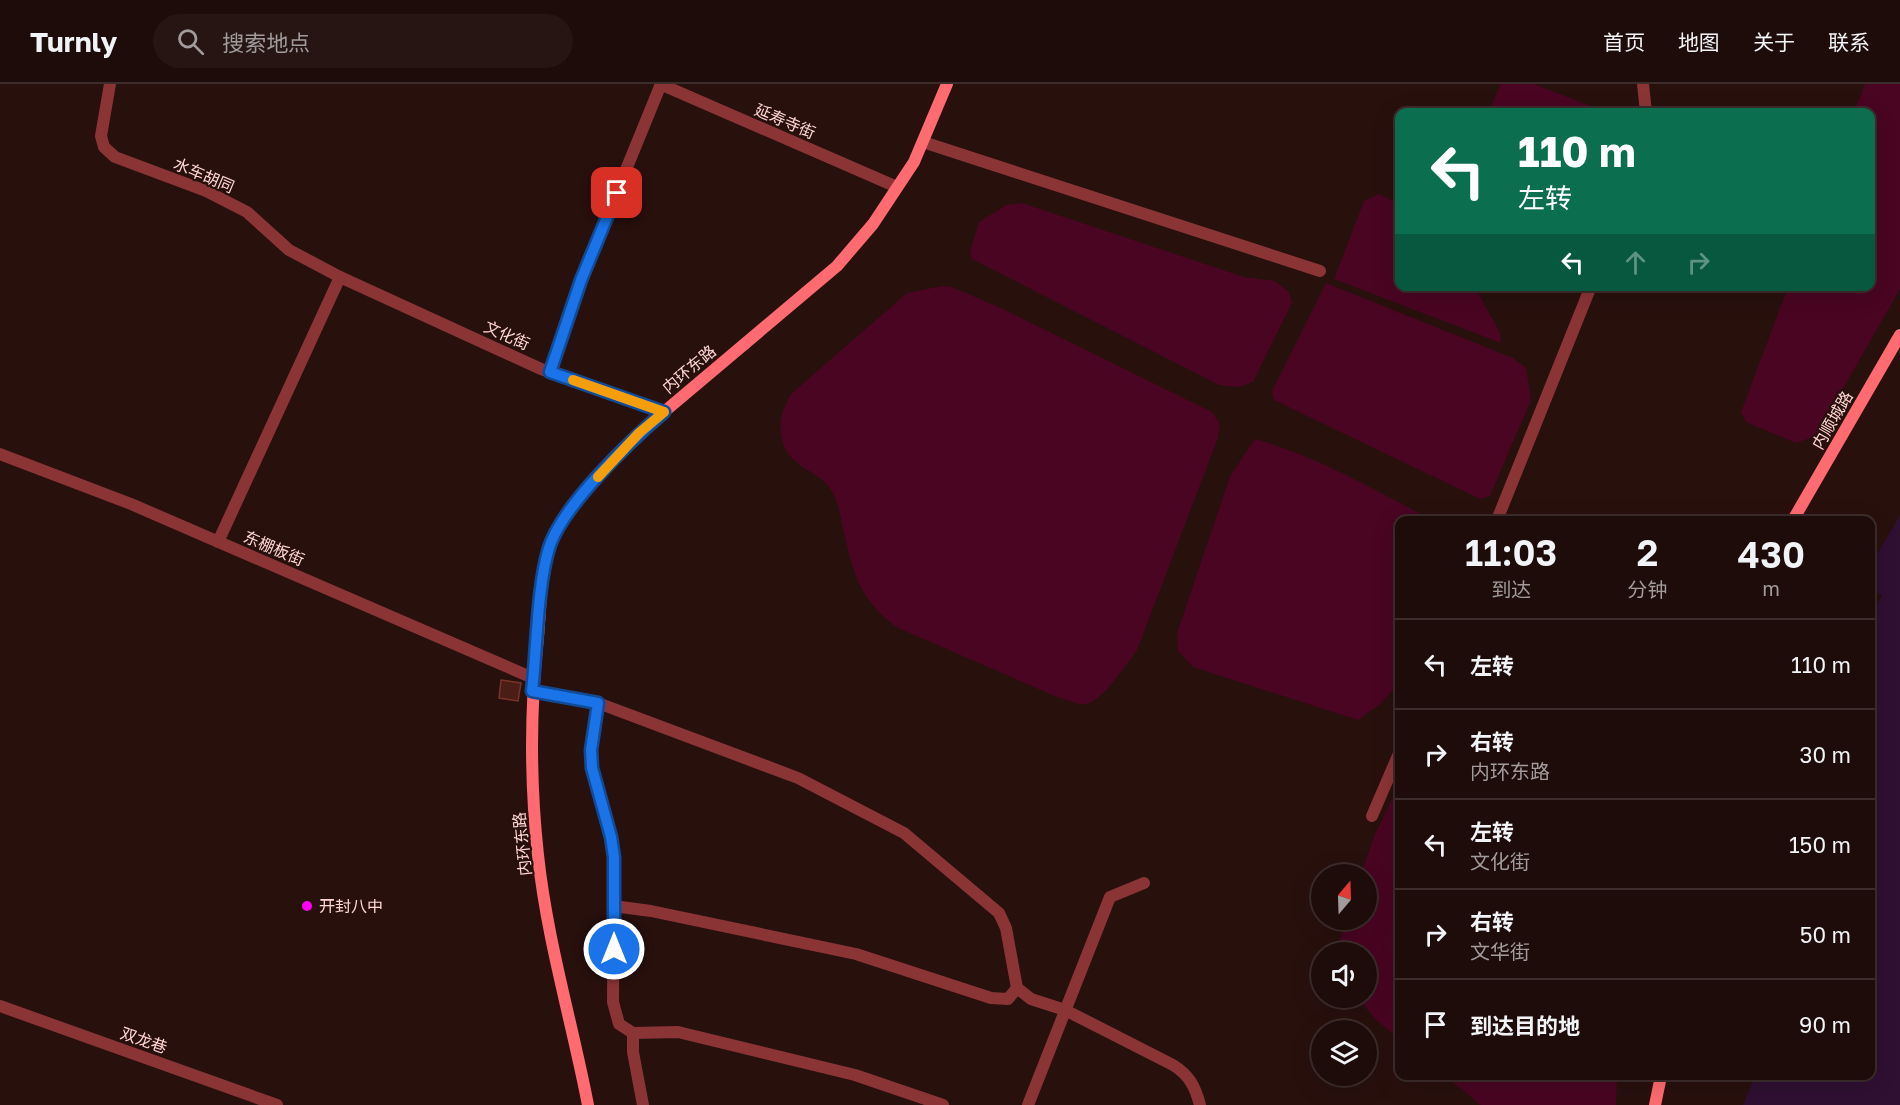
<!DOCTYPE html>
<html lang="zh">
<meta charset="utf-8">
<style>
:root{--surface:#1e0c0a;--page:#261513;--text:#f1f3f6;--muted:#a19b9c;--line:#3c2c2b}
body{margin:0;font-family:"Golos Text","Noto Sans SC",sans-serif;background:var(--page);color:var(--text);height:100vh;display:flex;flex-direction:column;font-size:22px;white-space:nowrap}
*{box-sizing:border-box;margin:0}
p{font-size:20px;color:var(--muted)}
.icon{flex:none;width:33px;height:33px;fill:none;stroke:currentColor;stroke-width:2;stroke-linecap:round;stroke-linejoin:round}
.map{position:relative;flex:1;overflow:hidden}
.panel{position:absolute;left:1395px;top:432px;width:480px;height:564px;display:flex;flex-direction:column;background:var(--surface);border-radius:12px;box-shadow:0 6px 24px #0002,0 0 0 2px var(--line)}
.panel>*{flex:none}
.top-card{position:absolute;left:1395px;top:24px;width:480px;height:183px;border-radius:12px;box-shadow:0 6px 24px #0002,0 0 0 2px var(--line);background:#0b6e4f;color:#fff;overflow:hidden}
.needle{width:39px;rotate:19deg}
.tools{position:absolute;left:1311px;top:780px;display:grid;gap:12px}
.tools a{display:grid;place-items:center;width:66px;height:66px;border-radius:50%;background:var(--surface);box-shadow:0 6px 24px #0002,0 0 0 2px var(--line);font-size:30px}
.pin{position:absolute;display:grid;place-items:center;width:51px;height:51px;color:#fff;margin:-26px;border-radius:12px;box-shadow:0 3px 9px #0006}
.me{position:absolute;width:66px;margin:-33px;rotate:0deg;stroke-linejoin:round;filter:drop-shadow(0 0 4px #0008)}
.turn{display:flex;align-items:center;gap:21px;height:126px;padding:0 24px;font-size:27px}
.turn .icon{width:78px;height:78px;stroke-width:2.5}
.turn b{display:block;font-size:42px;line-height:51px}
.lanes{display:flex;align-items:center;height:57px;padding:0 24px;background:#0003;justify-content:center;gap:30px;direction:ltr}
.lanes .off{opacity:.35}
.eta{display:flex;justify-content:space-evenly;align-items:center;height:102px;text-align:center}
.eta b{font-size:36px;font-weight:600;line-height:42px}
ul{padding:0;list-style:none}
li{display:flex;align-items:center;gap:18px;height:90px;padding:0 24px;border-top:2px solid var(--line)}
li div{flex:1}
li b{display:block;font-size:22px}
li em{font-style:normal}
header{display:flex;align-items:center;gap:36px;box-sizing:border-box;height:84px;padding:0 30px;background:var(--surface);border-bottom:2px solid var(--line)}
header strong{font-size:28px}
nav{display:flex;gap:33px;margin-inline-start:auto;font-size:21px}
.search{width:420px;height:54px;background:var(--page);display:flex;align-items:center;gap:15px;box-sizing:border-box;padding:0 21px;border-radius:33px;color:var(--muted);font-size:22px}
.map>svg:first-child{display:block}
.green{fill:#2f0f32}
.water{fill:#490522}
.building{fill:#4a1e17;stroke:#793227;stroke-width:1.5}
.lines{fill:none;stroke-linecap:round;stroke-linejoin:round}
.street{stroke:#8b3436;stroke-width:12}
.secondary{stroke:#ff6b70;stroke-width:12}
.route-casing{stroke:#114b97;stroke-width:15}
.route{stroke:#1a73e8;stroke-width:10}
.slow{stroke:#f59e0b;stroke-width:10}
.poi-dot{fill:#ff00f5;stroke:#28100d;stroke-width:2}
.labels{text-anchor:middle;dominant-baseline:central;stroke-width:4.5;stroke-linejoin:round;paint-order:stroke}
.street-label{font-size:16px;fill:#ffd6d4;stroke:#28100d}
.poi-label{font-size:16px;fill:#ffd6d4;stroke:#28100d;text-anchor:start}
</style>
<header>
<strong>Turnly</strong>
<div class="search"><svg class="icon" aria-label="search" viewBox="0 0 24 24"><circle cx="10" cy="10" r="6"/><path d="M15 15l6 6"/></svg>搜索地点</div>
<nav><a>首页</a><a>地图</a><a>关于</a><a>联系</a></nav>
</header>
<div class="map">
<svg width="1900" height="1021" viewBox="0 0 1900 1021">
<rect width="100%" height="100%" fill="#28100d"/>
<polygon class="green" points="1900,431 1900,1021 1743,1021 1755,992 1870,992 1870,532 1882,512 1871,504 1871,480"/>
<g class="water">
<polygon points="1501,0 1534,0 1606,28 1488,28"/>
<polygon points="1865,0 1900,0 1900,205 1816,352 1796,359 1746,338 1741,328 1788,203 1870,202 1870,28 1854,28"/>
<polygon points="1379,110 1399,120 1400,202 1475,203 1500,249 1501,259 1334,195 1364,117"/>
<polygon points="1022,119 1244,193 1275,197 1289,208 1292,219 1253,298 1239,303 1219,301 972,175 970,168 979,138 1006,121"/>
<polygon points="1326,199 1513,274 1526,284 1531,316 1490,412 1480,415 1274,316 1272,307"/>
<path d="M 942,202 L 952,203 L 1001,224 L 1212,328 L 1220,340 L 1218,354 L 1137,566 C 1127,579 1102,619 1085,620 C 1077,621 1065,615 1057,613 L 896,543 C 858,513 854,491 843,445 C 840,431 838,413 828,402 C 816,387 791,382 784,362 C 777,343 781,327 791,310 L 907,209 Z"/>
<path d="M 1255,355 C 1319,373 1373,405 1432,436 L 1400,436 L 1399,600 L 1379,621 L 1358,636 L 1193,583 L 1178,567 L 1177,549 L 1230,392 Z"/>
<polygon points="1399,701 1399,955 1375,935 1359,914 1366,914 1366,868 1336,868 1347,836 1366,836 1366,790 1361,790 1375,750"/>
<polygon points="1445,992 1617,992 1616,1021 1481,1021"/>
</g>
<polygon class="building" points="501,596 521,599 518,617 499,614"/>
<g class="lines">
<g class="street">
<polyline points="110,0 101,52 104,63 115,73 206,107 247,128 289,166 340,193 541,285 664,328"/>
<polyline points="660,0 897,103"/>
<polyline points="1643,0 1646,28"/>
<polyline points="923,58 1320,187"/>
<polyline points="550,288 581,196 661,0"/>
<polyline points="0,370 131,420 533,594"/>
<polyline points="1497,436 1591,202"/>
<polyline points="218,458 340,193"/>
<path d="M 532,607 L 598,619 L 798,694 L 904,749 L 999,829 L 1006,844 L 1017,904 L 1031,915 L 1065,926 L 1173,981 C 1189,991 1195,1002 1200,1021"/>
<path d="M 598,619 C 594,641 589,663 593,685 C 597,715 610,743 614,773 L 613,918 L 619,940 L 633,949 L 633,968 L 643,1021"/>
<polyline points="1372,732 1400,667"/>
<polyline points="613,822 651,827 856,870 991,914 1008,915 1017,904"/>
<polyline points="0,922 277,1021"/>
<polyline points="633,949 678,948 855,991 943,1021"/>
<polyline points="1028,1021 1110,813 1144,799"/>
</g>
<g class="secondary">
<polyline points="1793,436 1900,251"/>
<path d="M 588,1021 C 572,938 547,856 538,771 C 530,698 530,626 538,553 C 541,521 540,485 553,454 C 567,421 613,376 639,349 L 837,182 L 873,140 L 914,78 L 947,0"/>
<polyline points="1655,1021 1661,992"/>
</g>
</g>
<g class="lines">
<g class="route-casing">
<path id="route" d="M 614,865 L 614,773 L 611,753 L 592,684 L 591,666 L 598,619 L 532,607 C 537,565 537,503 549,464 C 562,422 630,357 664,328 L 550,288 L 581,196 L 617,109"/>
</g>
<use href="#route" class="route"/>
<polyline class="slow" points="573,296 664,328 639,349 598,393"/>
</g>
<circle class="poi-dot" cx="307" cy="822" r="6"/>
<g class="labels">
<g class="street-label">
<text transform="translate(785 37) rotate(23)">延寿寺街</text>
<text transform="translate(204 91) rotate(23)">水车胡同</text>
<text transform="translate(507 251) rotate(24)">文化街</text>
<text transform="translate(689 285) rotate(-40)">内环东路</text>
<text transform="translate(1832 336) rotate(-60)">内顺城路</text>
<text transform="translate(274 464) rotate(23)">东棚板街</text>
<text transform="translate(522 760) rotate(-96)">内环东路</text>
<text transform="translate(144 956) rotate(19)">双龙巷</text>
</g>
<g class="poi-label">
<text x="319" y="822">开封八中</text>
</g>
</g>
</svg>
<div class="tools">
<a><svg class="needle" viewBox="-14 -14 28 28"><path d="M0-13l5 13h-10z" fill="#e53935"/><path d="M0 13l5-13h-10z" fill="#a19b9c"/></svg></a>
<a><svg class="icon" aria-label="sound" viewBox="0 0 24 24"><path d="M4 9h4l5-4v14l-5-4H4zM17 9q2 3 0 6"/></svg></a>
<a><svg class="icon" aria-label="layers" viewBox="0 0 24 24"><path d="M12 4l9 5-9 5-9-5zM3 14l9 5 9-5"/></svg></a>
</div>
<div class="pin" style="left:617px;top:109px;background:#d93025"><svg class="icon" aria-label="arrive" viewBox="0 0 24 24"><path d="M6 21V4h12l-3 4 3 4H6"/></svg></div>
<svg class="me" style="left:614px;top:865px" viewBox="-20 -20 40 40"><circle r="17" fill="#1a73e8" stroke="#fff" stroke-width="3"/><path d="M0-11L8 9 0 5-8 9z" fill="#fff"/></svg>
<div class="top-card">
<div class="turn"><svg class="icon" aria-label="left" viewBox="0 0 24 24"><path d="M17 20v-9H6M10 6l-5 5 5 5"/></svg><div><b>110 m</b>左转</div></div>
<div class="lanes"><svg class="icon" aria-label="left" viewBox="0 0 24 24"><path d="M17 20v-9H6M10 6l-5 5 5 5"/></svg><svg class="icon off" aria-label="ahead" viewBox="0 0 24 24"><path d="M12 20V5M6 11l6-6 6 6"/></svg><svg class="icon off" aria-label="right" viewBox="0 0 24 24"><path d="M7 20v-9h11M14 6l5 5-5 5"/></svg></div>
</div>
<section class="panel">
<div class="eta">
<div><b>11:03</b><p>到达</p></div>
<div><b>2</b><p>分钟</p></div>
<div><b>430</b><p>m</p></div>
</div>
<ul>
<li><svg class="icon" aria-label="left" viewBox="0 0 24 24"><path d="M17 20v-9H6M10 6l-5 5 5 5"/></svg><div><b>左转</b></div><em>110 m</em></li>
<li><svg class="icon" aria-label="right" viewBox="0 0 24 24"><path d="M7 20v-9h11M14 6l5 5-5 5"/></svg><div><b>右转</b><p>内环东路</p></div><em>30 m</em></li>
<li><svg class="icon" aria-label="left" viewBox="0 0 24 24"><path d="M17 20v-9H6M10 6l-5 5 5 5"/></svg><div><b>左转</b><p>文化街</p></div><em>150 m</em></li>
<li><svg class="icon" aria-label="right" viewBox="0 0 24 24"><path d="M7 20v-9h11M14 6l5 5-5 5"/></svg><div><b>右转</b><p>文华街</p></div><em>50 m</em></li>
<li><svg class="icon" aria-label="arrive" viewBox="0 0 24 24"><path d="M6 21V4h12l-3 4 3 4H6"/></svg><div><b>到达目的地</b></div><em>90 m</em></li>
</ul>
</section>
</div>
